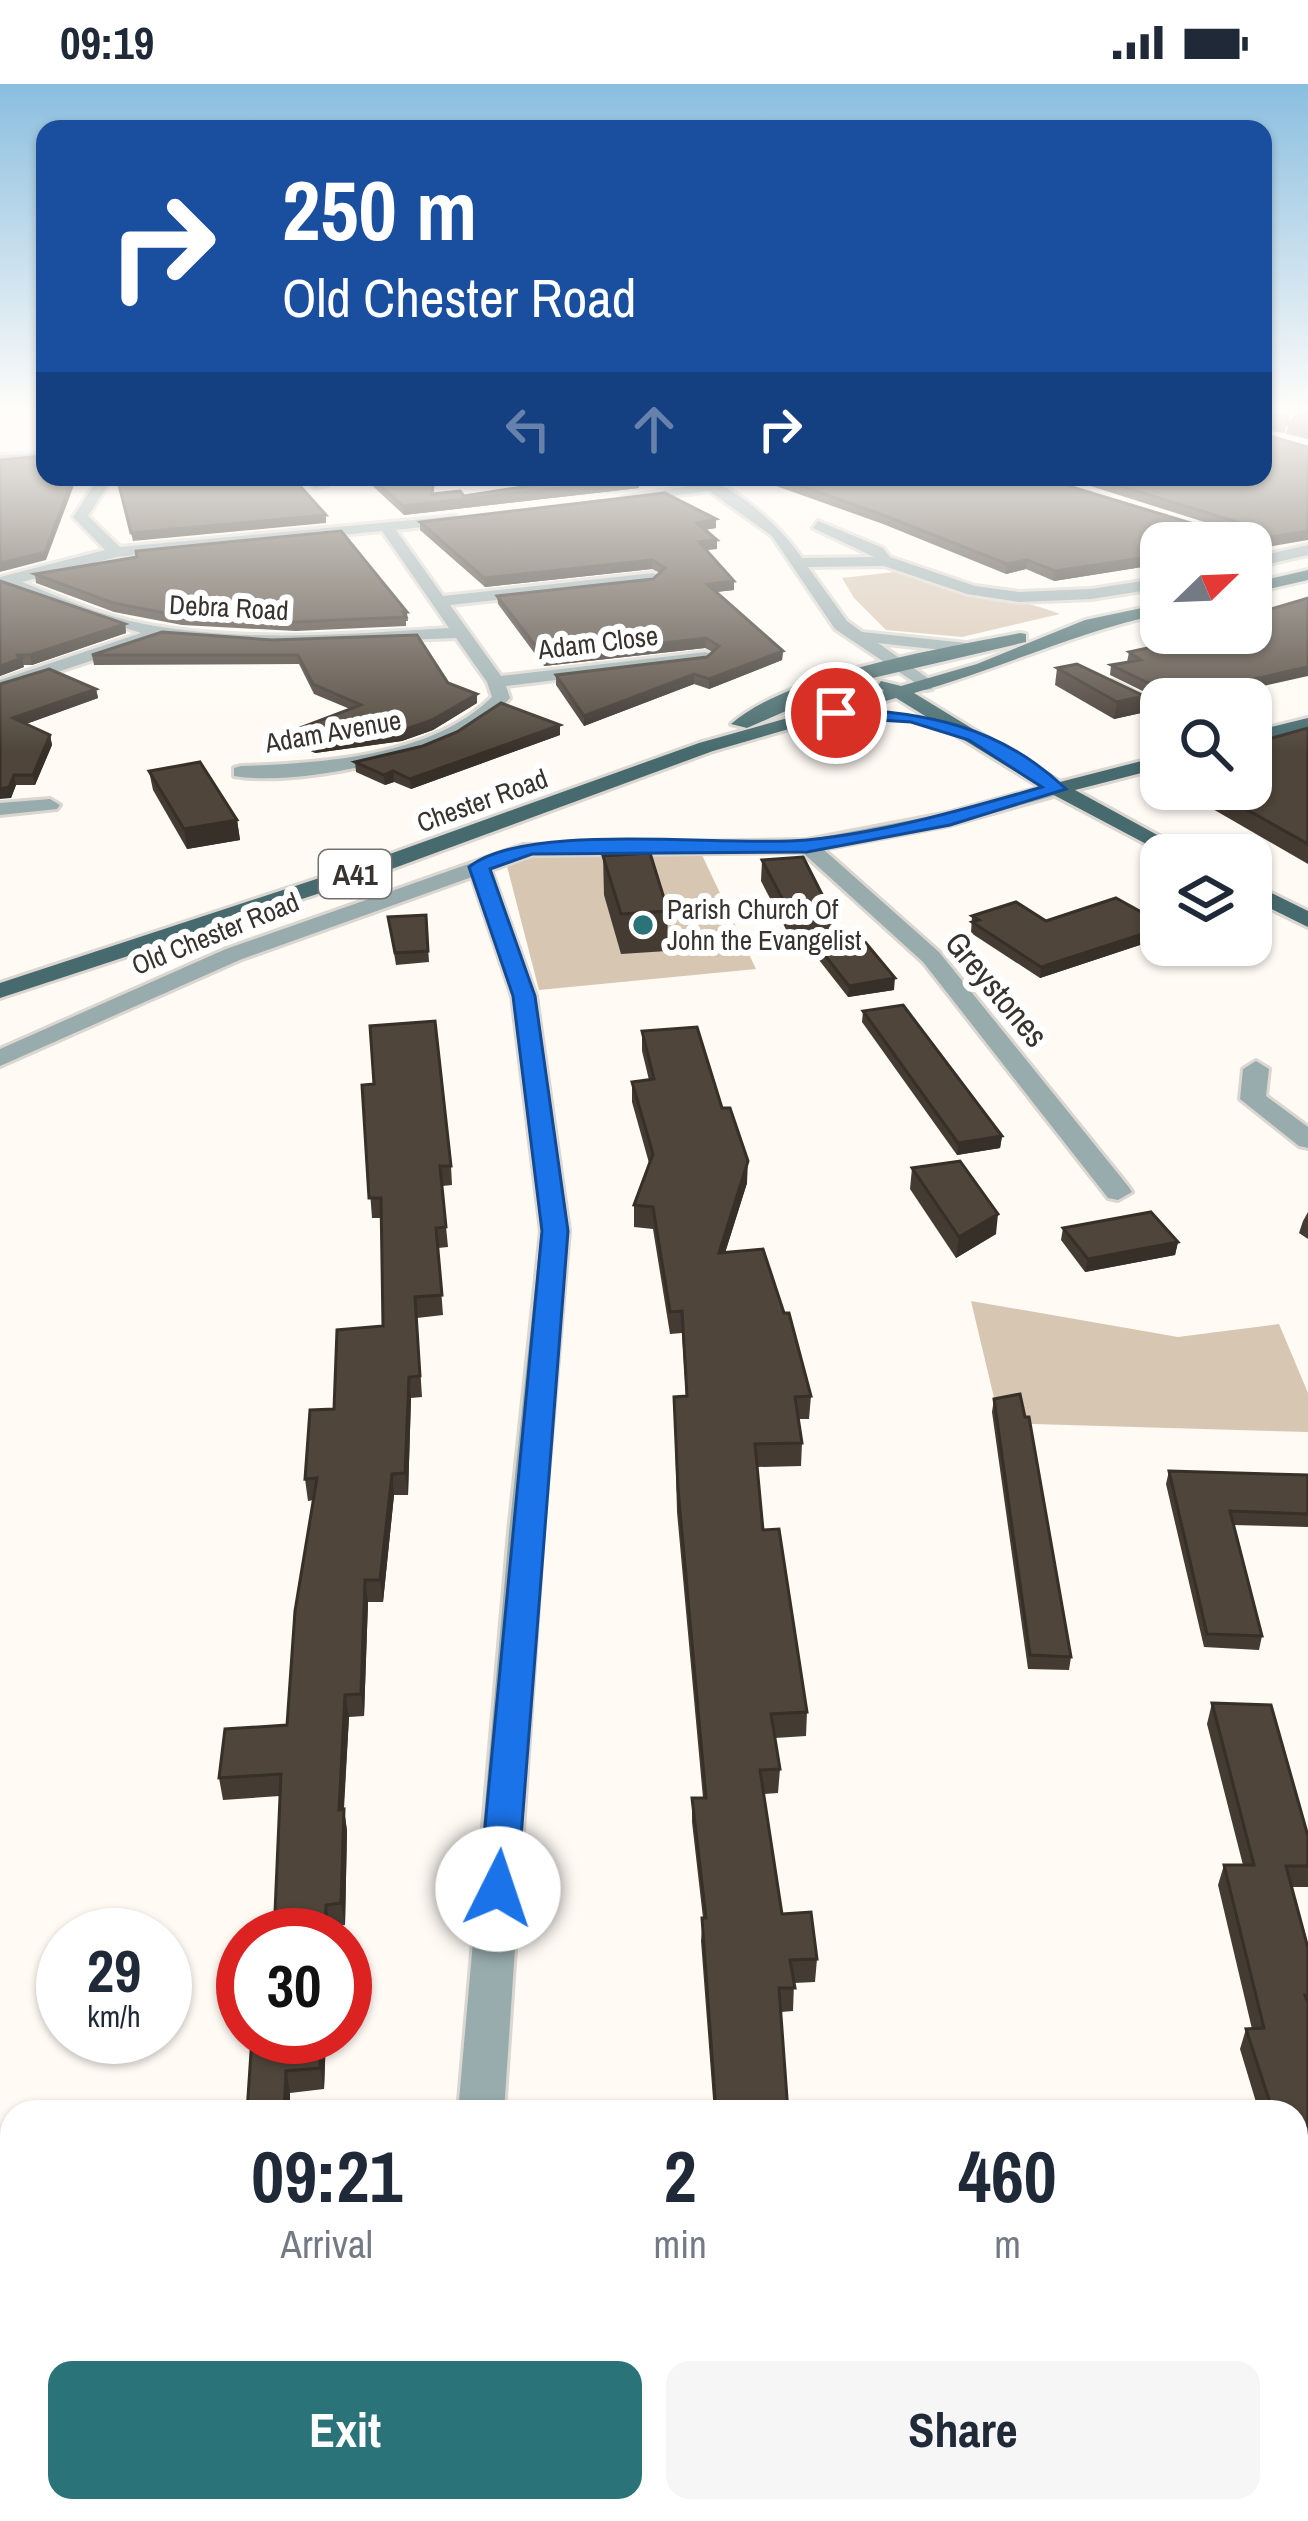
<!DOCTYPE html>
<style>
:root{--surface:#fff;--page:#f6f6f7;--text:#1f2937;--muted:#747a83;--accent:#297379}
body{margin:0;font-family:"Archivo Narrow",sans-serif;background:var(--page);color:var(--text);height:100vh;display:flex;flex-direction:column;font-size:45px;white-space:nowrap}
*{box-sizing:border-box;margin:0}
p{font-size:39px;color:var(--muted)}
.icon{flex:none;width:66px;height:66px;fill:none;stroke:currentColor;stroke-width:2;stroke-linecap:round;stroke-linejoin:round}
.map{position:relative;flex:1;overflow:hidden}
.side{position:absolute;left:0px;top:2016px;width:1308px;height:423px;display:flex;flex-direction:column;background:var(--surface);border-radius:36px 36px 0 0;box-shadow:0 3px 9px #0004}
.side>*{flex:none}
.banner{position:absolute;left:36px;top:36px;width:1236px;height:366px;border-radius:24px;box-shadow:0 3px 9px #0004;background:#1a4fa0;color:#fff;overflow:hidden}
.needle{width:78px;rotate:67deg}
.buttons{position:absolute;left:1140px;top:438px;display:grid;gap:24px}
.buttons a{display:grid;place-items:center;width:132px;height:132px;border-radius:24px;background:var(--surface);box-shadow:0 3px 9px #0004;font-size:60px}
.speed{position:absolute;left:36px;top:1824px;display:flex;gap:24px;font-size:60px;font-weight:700;text-align:center}
.speed>*{display:grid;place-content:center;width:156px;height:156px;border-radius:50%;background:var(--surface);box-shadow:0 3px 9px #0004;line-height:1}
.speed small{font-size:30px;font-weight:400}
.speed .limit{border:18px solid #d22;background:#fff;color:#111}
.pin{position:absolute;display:grid;place-items:center;width:102px;height:102px;color:#fff;margin:-51px;border:6px solid #fff;border-radius:50%;box-shadow:0 3px 12px #0007}
.me{position:absolute;width:132px;margin:-66px;rotate:4deg;stroke-linejoin:round;filter:drop-shadow(0 0 9px #0008)}
.turn{display:flex;align-items:center;gap:42px;height:252px;padding:0 48px;font-size:54px}
.turn .icon{width:156px;height:156px;stroke-width:2.5}
.turn b{display:block;font-size:84px;line-height:102px}
.lanes{display:flex;align-items:center;height:114px;padding:0 48px;background:#0003;justify-content:center;gap:60px;direction:ltr}
.lanes .off{opacity:.35}
.eta{display:flex;justify-content:space-evenly;align-items:center;height:204px;text-align:center}
.eta b{font-size:72px;font-weight:700;line-height:84px}
.cta{display:flex;gap:24px;margin-top:auto;padding:24px 48px}
.cta a{flex:1;height:138px;border-radius:24px;background:var(--accent);color:#fff;font-size:48px;font-weight:700;line-height:138px;text-align:center}
.cta a+a{background:var(--page);color:var(--text)}
.status{display:flex;justify-content:space-between;align-items:center;height:84px;padding:0 60px;background:var(--surface);direction:ltr}
.status svg{height:33px;fill:currentColor}
.map>svg:first-child{display:block}
.green{fill:#d7c6b2}
.lines{fill:none;stroke-linecap:round;stroke-linejoin:round}
.minor-casing{stroke:#dbd6d0;stroke-width:6}
.major-casing{stroke:#dbd6d0;stroke-width:6}
.minor{fill:#98acad;fill-rule:evenodd}
.major{fill:#466a6d;fill-rule:evenodd}
.wall{fill:#443b32}
.shaded-wall{fill:#373029}
.building{fill:#4f453a;stroke:#373029;stroke-width:3}
.route{fill:#1a73e8;stroke:#114b97;stroke-width:3}
.poi-dot{fill:#297379;stroke:#fff;stroke-width:4.5}
.labels{text-anchor:middle;dominant-baseline:central;stroke-width:12;stroke-linejoin:round;paint-order:stroke}
.far-street-label{font-size:27px;fill:#38332e;stroke:#fff}
.far-poi-label{font-size:27px;fill:#38332e;stroke:#fff;text-anchor:start}
.shield{fill:#fff;stroke:#74706d;stroke-width:3}
.shield-label{font-size:30px;font-weight:bold;fill:#38332e}
.street-label{font-size:33px;fill:#38332e;stroke:#fff}
</style>
<div class="status"><b>09:19</b><svg viewBox="0 0 49 12"><path d="M0 12V9h3v3zM5 12V6h3v6zM10 12V3h3v9zM15 12V0h3v12zM26 1h20v11H26zM47 4h2v5h-2z"/></svg></div>
<div class="map">
<svg width="1308" height="2437" viewBox="0 0 1308 2437">
<rect width="100%" height="100%" fill="#fffaf4"/>
<g class="green">
<path d="M 903,487 C 956,516 1007,508 1060,530 L 962,553 L 886,546 L 854,514 L 842,494 Z"/>
<polygon points="701,769 756,885 539,906 507,782 527,774"/>
<polygon points="971,1217 1178,1253 1279,1240 1308,1309 1308,1348 1000,1339"/>
</g>
<g class="lines">
<g class="minor-casing">
<g id="minor">
<polygon points="45,369 45,377 0,379 0,371"/>
<path d="M 99,393 L 113,393 L 88,432 L 120,463 L 456,432 L 461,439 L 396,446 L 443,512 L 653,489 L 661,494 L 653,499 L 450,521 L 501,592 L 706,568 L 715,573 L 706,578 L 506,602 L 510,614 C 465,668 303,704 234,692 L 234,684 L 241,682 C 322,679 431,673 492,613 L 487,598 L 456,554 L 273,561 L 163,553 L 0,607 L 0,596 L 141,549 L 0,504 L 0,493 L 105,466 L 73,433 ZM 382,447 L 449,544 C 349,550 244,559 144,540 C 102,532 62,514 22,498 L 117,473 Z"/>
<polygon points="302,393 323,393 327,401 315,404"/>
<path d="M 692,393 C 728,393 782,444 802,474 L 874,473 L 813,444 L 818,437 L 883,464 L 890,473 L 975,502 L 1019,508 L 1091,505 L 1161,494 L 1161,504 L 1091,515 L 1019,518 L 967,510 L 884,482 L 808,483 L 847,537 L 862,548 L 975,560 L 975,568 L 969,569 L 878,559 L 932,597 L 932,605 L 926,606 L 835,545 L 772,452 L 709,407 L 629,418 L 622,414 L 699,400 Z"/>
<polygon points="1308,461 1308,471 1251,484 1251,474"/>
<polygon points="1101,597 1113,597 1161,621 1161,634 1101,605"/>
<polygon points="1057,699 1064,701 1064,709 950,741 823,765 939,868 1128,1102 1132,1108 1118,1116 1108,1114 923,878 802,768 532,771 491,786 536,912 569,1147 543,1448 504,2028 458,2028 509,1448 541,1147 512,912 472,793 242,875 0,982 0,965 226,865 523,761 807,756 948,729"/>
<polygon points="50,715 60,721 57,725 0,731 0,719"/>
<polygon points="1256,977 1269,985 1266,1012 1308,1043 1308,1064 1299,1062 1240,1015 1243,985"/>
<rect x="442" y="2427" width="54" height="10"/>
</g>
</g>
<g class="major-casing">
<g id="major">
<polygon points="1308,486 1308,496 1251,509 1251,499"/>
<path d="M 1161,520 L 1161,530 C 1076,548 997,586 914,609 L 1060,698 L 1161,672 L 1161,684 L 1075,706 L 1194,771 L 1167,771 L 1050,709 L 896,614 L 713,667 L 378,790 L 0,914 L 0,899 L 362,780 L 699,659 L 884,607 L 878,601 L 881,597 L 901,602 L 977,580 L 1085,536 Z"/>
<path d="M 1020,549 L 1026,550 L 1026,558 L 847,600 L 747,644 L 731,640 C 789,589 943,564 1020,549 Z"/>
<polygon points="1308,634 1308,646 1251,660 1251,648"/>
<polygon points="1251,799 1308,827 1308,843 1251,815"/>
</g>
</g>
<use href="#minor" class="minor"/>
<use href="#major" class="major"/>
</g>
<g class="wall">
<polygon points="1263,327 1289,327 1285,349 1263,346"/>
<polygon points="1308,327 1308,355 1286,350 1288,341"/>
<polygon points="1308,363 1256,465 1258,455 1062,393 1263,393"/>
<polygon points="363,393 435,393 433,410 464,412 639,395 639,404 404,431"/>
<polygon points="751,393 1039,393 1161,459 1161,480 1054,497 1026,485 1006,490 883,440"/>
<polygon points="716,435 716,444 705,446 717,456 717,465 706,466 734,506 716,508 783,567 782,576 709,605 694,600 584,642 556,601 556,591 707,573 713,568 705,564 544,582 498,520 497,512 653,495 660,489 652,485 485,503 420,446 420,438"/>
<polygon points="35,490 407,528 408,537 406,537 406,542 296,547 182,541 114,528 36,499"/>
<polygon points="0,497 125,540 126,549 32,581 23,581 24,583 0,592"/>
<polygon points="272,556 448,599 477,619 433,646 402,657 315,669 290,658 289,648 350,625 314,610 299,580 94,581 92,571"/>
<polygon points="1129,568 1206,615 1161,616 1110,591 1111,581 1127,578"/>
<polygon points="1057,584 1144,612 1141,629 1114,635 1055,601"/>
<polygon points="0,600 96,605 98,614 26,640 50,651 52,661 35,701 16,701 11,714"/>
<polygon points="1308,644 1308,780 1180,706 1251,705"/>
<polygon points="560,651 411,705 394,698 385,701 356,688 355,678"/>
<polygon points="149,687 237,736 240,756 187,765 153,706"/>
<polygon points="603,772 668,827 667,867 621,870 604,811"/>
<polygon points="762,776 833,832 832,854 792,857 761,797"/>
<polygon points="426,831 429,878 396,881 388,833"/>
<polygon points="972,832 1046,837 1161,839 1161,854 1040,894 971,849"/>
<polygon points="820,865 894,906 848,913 819,876"/>
<polygon points="863,927 1002,1052 1000,1064 957,1071 862,938"/>
<polygon points="642,947 722,1024 747,1099 725,1169 811,1312 809,1335 798,1335 802,1359 801,1382 757,1383 763,1446 807,1628 806,1652 775,1654 780,1685 778,1709 764,1710 782,1830 817,1875 815,1898 794,1899 793,1927 781,1928 788,2028 714,2028 701,1857 703,1834 692,1738 692,1714 703,1714 677,1428 674,1313 686,1312 682,1249 670,1250 653,1145 634,1143 634,1121 649,1079 632,1018 632,998 649,996 642,967"/>
<polygon points="362,1001 451,1082 452,1101 442,1102 448,1163 438,1164 443,1231 417,1234 422,1313 411,1314 408,1411 394,1411 383,1518 368,1518 364,1632 349,1633 344,1725 347,1747 345,1841 330,1843 329,1851 274,1851 280,1712 223,1716 219,1694 287,1641 314,1416 308,1417 305,1395 334,1325 383,1242 381,1134 372,1134"/>
<polygon points="912,1084 996,1150 956,1174 910,1105"/>
<polygon points="1308,1128 1308,1155 1299,1149 1303,1137"/>
<polygon points="1063,1144 1178,1158 1175,1171 1085,1188 1061,1156"/>
<polygon points="994,1315 1071,1573 1069,1586 1028,1585 992,1328"/>
<polygon points="1169,1387 1308,1391 1308,1443 1233,1441 1262,1552 1259,1566 1204,1563 1166,1400"/>
<polygon points="1212,1619 1308,1752 1308,1803 1292,1803 1308,1864 1308,2186 1296,2147 1296,2028 1259,2028 1240,1965 1246,1945 1252,1945 1218,1801 1224,1781 1243,1781 1207,1640"/>
<polygon points="252,1953 326,1953 324,2005 290,2009"/>
<polygon points="759,2427 920,2427 922,2437 760,2437"/>
</g>
<g class="shaded-wall">
<polygon points="73,393 77,393 46,476 0,488 0,479"/>
<polygon points="639,395 639,404 404,431 403,422"/>
<polygon points="326,431 326,439 133,457 131,449"/>
<polygon points="716,435 716,444 697,447 697,439"/>
<polygon points="1308,447 1308,456 1256,465 1258,455"/>
<polygon points="717,456 717,465 699,466 699,458"/>
<polygon points="1161,471 1161,480 1054,497 1055,487"/>
<polygon points="652,476 652,485 485,503 484,494"/>
<polygon points="1027,476 1026,485 1006,490 1007,480"/>
<polygon points="734,497 734,506 707,509 707,500"/>
<polygon points="125,540 126,549 32,581 30,571"/>
<polygon points="706,554 705,564 544,582 544,573"/>
<polygon points="783,567 782,576 709,605 709,595"/>
<polygon points="22,574 24,583 0,592 0,582"/>
<polygon points="1308,583 1308,592 1206,615 1167,615"/>
<polygon points="694,590 694,600 584,642 584,632"/>
<polygon points="96,605 98,614 15,644 13,634"/>
<polygon points="477,610 477,619 433,646 402,657 315,669 314,659"/>
<polygon points="1144,612 1141,629 1114,635 1117,618"/>
<polygon points="560,641 560,651 411,705 410,695"/>
<polygon points="50,651 52,661 35,701 33,691"/>
<polygon points="393,687 394,698 385,701 384,691"/>
<polygon points="14,691 16,701 11,714 0,715 0,705"/>
<polygon points="237,736 240,756 187,765 184,745"/>
<polygon points="1161,844 1161,854 1040,894 1041,883"/>
<polygon points="895,894 894,906 848,913 849,902"/>
<polygon points="1002,1052 1000,1064 957,1071 958,1059"/>
<polygon points="748,1077 747,1099 718,1191 719,1169"/>
<polygon points="998,1130 996,1150 956,1174 959,1153"/>
<polygon points="1178,1158 1175,1171 1085,1188 1088,1175"/>
<polygon points="409,1293 411,1314 408,1411 405,1389"/>
<polygon points="392,1390 394,1411 383,1518 380,1496"/>
<polygon points="365,1496 368,1518 364,1632 361,1610"/>
<polygon points="345,1611 349,1633 342,1748 339,1726"/>
<polygon points="344,1725 347,1747 345,1841 341,1819"/>
<polygon points="326,1821 330,1843 329,1851 325,1851"/>
<polygon points="321,1953 326,1953 324,2005 320,1984"/>
<polygon points="286,1987 290,2009 290,2028 284,2028"/>
<polygon points="275,2427 283,2427 282,2437 274,2437"/>
</g>
<g class="building">
<polygon points="1263,327 1289,327 1287,341 1263,337"/>
<polygon points="1300,327 1308,327 1308,347 1288,341"/>
<polygon points="1263,350 1308,363 1308,447 1258,455 1263,451 1260,445 1091,393 1263,393"/>
<polygon points="45,372 45,393 73,393 45,468 0,479 0,376"/>
<polygon points="117,393 292,393 326,431 131,449"/>
<polygon points="371,393 434,393 432,410 460,407 464,412 586,393 635,393 639,395 403,422"/>
<polygon points="776,393 1039,393 1250,457 1236,459 1161,459 1161,471 1055,487 1027,476 1007,480 883,431"/>
<polygon points="665,409 716,435 697,439 717,456 699,458 734,497 707,500 783,567 709,595 694,590 584,632 556,591 707,573 719,562 706,554 544,573 497,512 653,495 665,484 652,476 484,494 420,438"/>
<polygon points="341,447 407,528 403,528 406,533 295,538 181,532 113,519 35,490 137,473 136,467"/>
<polygon points="0,497 125,540 30,571 16,571 22,574 0,582"/>
<polygon points="1308,514 1308,583 1167,614 1165,607 1111,581 1141,576 1129,568 1190,555 1206,549 1251,549 1251,531"/>
<polygon points="162,548 272,556 417,551 448,599 477,610 432,636 401,647 314,659 289,648 361,621 313,600 298,571 92,571"/>
<polygon points="1077,580 1144,612 1117,618 1057,584"/>
<polygon points="49,585 96,605 13,634 50,651 33,691 14,691 9,703 0,705 0,600"/>
<polygon points="501,619 560,641 410,695 393,687 384,691 355,678 423,662 457,648"/>
<polygon points="1308,644 1308,760 1210,705 1251,705 1251,660"/>
<polygon points="200,678 237,736 184,745 149,687"/>
<polygon points="650,769 668,827 621,830 603,772"/>
<polygon points="803,773 833,832 793,835 762,776"/>
<polygon points="1116,814 1161,839 1161,844 1041,883 972,838 979,836 972,832 1016,818 1046,837"/>
<polygon points="426,831 428,867 395,869 388,833"/>
<polygon points="865,858 895,894 849,902 820,865"/>
<polygon points="903,921 1002,1052 958,1059 863,927"/>
<polygon points="435,937 451,1082 440,1082 446,1143 436,1144 442,1211 415,1213 420,1292 409,1293 405,1389 392,1390 380,1496 365,1496 361,1610 345,1611 339,1726 344,1725 341,1819 326,1821 325,1851 274,1851 281,1690 219,1694 225,1645 287,1641 295,1527 317,1394 305,1395 310,1326 334,1325 337,1246 383,1242 381,1114 369,1114 362,1001 374,1000 370,942"/>
<polygon points="697,943 722,1024 730,1024 748,1077 719,1169 763,1165 784,1229 789,1229 811,1312 795,1313 802,1359 755,1360 763,1446 779,1445 807,1628 771,1630 780,1685 760,1686 782,1830 811,1828 817,1875 790,1876 795,1904 779,1904 788,2028 716,2028 702,1834 706,1834 692,1714 706,1714 678,1405 674,1313 687,1312 682,1227 670,1228 653,1123 634,1121 653,1070 632,998 654,995 642,947"/>
<polygon points="960,1077 998,1130 959,1153 912,1084"/>
<polygon points="1151,1128 1178,1158 1088,1175 1063,1144"/>
<polygon points="1020,1310 1025,1333 1029,1333 1071,1573 1030,1571 994,1315"/>
<polygon points="1169,1387 1308,1391 1308,1430 1230,1427 1262,1552 1207,1550"/>
<polygon points="1212,1619 1271,1621 1308,1752 1308,1782 1286,1782 1308,1864 1308,1911 1305,1911 1308,1919 1308,2140 1296,2102 1296,2028 1273,2028 1246,1945 1264,1944 1224,1781 1254,1781"/>
<polygon points="252,1953 321,1953 320,1984 286,1987 284,2028 247,2028"/>
<polygon points="166,2427 275,2427 274,2437 165,2437"/>
<polygon points="765,2427 920,2427 922,2437 766,2437"/>
</g>
<linearGradient id="sky" x2="0" y2="1"><stop stop-color="#8abedf"/><stop offset="0.49" stop-color="#fffdfa"/><stop offset="1" stop-color="#fffdfa" stop-opacity="0"/></linearGradient>
<rect width="1308" height="668" fill="url(#sky)"/>
<path class="route" d="M 836,624 C 924,628 999,641 1066,705 L 950,741 L 807,768 L 532,770 L 490,785 L 535,912 L 568,1147 L 517,1805 L 511,1816 L 498,1821 L 485,1816 L 479,1805 L 542,1147 L 513,912 L 469,783 C 527,736 727,764 807,756 C 886,748 966,725 1042,703 L 969,656 L 911,638 L 830,633 L 828,629 Z"/>
<circle class="poi-dot" cx="643" cy="841" r="12"/>
<g class="labels">
<g class="far-street-label">
<text transform="translate(229 523) rotate(3)">Debra Road</text>
<text transform="translate(598 558) rotate(-7)">Adam Close</text>
<text transform="translate(333 647) rotate(-10)">Adam Avenue</text>
<text transform="translate(482 716) rotate(-20)">Chester Road</text>
<text transform="translate(215 849) rotate(-22)">Old Chester Road</text>
</g>
<g class="far-poi-label">
<text x="667" y="825">Parish Church Of<tspan x="667" dy="31">John the Evangelist</tspan></text>
</g>
<rect class="shield" x="319" y="766" width="72" height="48" rx="9"/>
<g class="shield-label">
<text x="355" y="790">A41</text>
</g>
<g class="street-label">
<text transform="translate(997 905) rotate(50)">Greystones</text>
</g>
</g>
</svg>
<div class="buttons">
<a><svg class="needle" viewBox="-14 -14 28 28"><path d="M0-13l5 13h-10z" fill="#e53935"/><path d="M0 13l5-13h-10z" fill="#747a83"/></svg></a>
<a><svg class="icon" aria-label="search" viewBox="0 0 24 24"><circle cx="10" cy="10" r="6"/><path d="M15 15l6 6"/></svg></a>
<a><svg class="icon" aria-label="layers" viewBox="0 0 24 24"><path d="M12 4l9 5-9 5-9-5zM3 14l9 5 9-5"/></svg></a>
</div>
<div class="speed"><div>29<small>km/h</small></div><div class="limit">30</div></div>
<div class="pin" style="left:836px;top:629px;background:#d93025"><svg class="icon" aria-label="arrive" viewBox="0 0 24 24"><path d="M6 21V4h12l-3 4 3 4H6"/></svg></div>
<svg class="me" style="left:498px;top:1805px" viewBox="-20 -20 40 40"><circle r="19" fill="#fff"/><path d="M0-13L10 11 0 6-10 11z" fill="#1a73e8"/></svg>
<div class="banner">
<div class="turn"><svg class="icon" aria-label="right" viewBox="0 0 24 24"><path d="M7 20v-9h11M14 6l5 5-5 5"/></svg><div><b>250 m</b>Old Chester Road</div></div>
<div class="lanes"><svg class="icon off" aria-label="left" viewBox="0 0 24 24"><path d="M17 20v-9H6M10 6l-5 5 5 5"/></svg><svg class="icon off" aria-label="ahead" viewBox="0 0 24 24"><path d="M12 20V5M6 11l6-6 6 6"/></svg><svg class="icon" aria-label="right" viewBox="0 0 24 24"><path d="M7 20v-9h11M14 6l5 5-5 5"/></svg></div>
</div>
<section class="side">
<div class="eta">
<div><b>09:21</b><p>Arrival</p></div>
<div><b>2</b><p>min</p></div>
<div><b>460</b><p>m</p></div>
</div>
<div class="cta"><a>Exit</a><a>Share</a></div>
</section>
</div>
